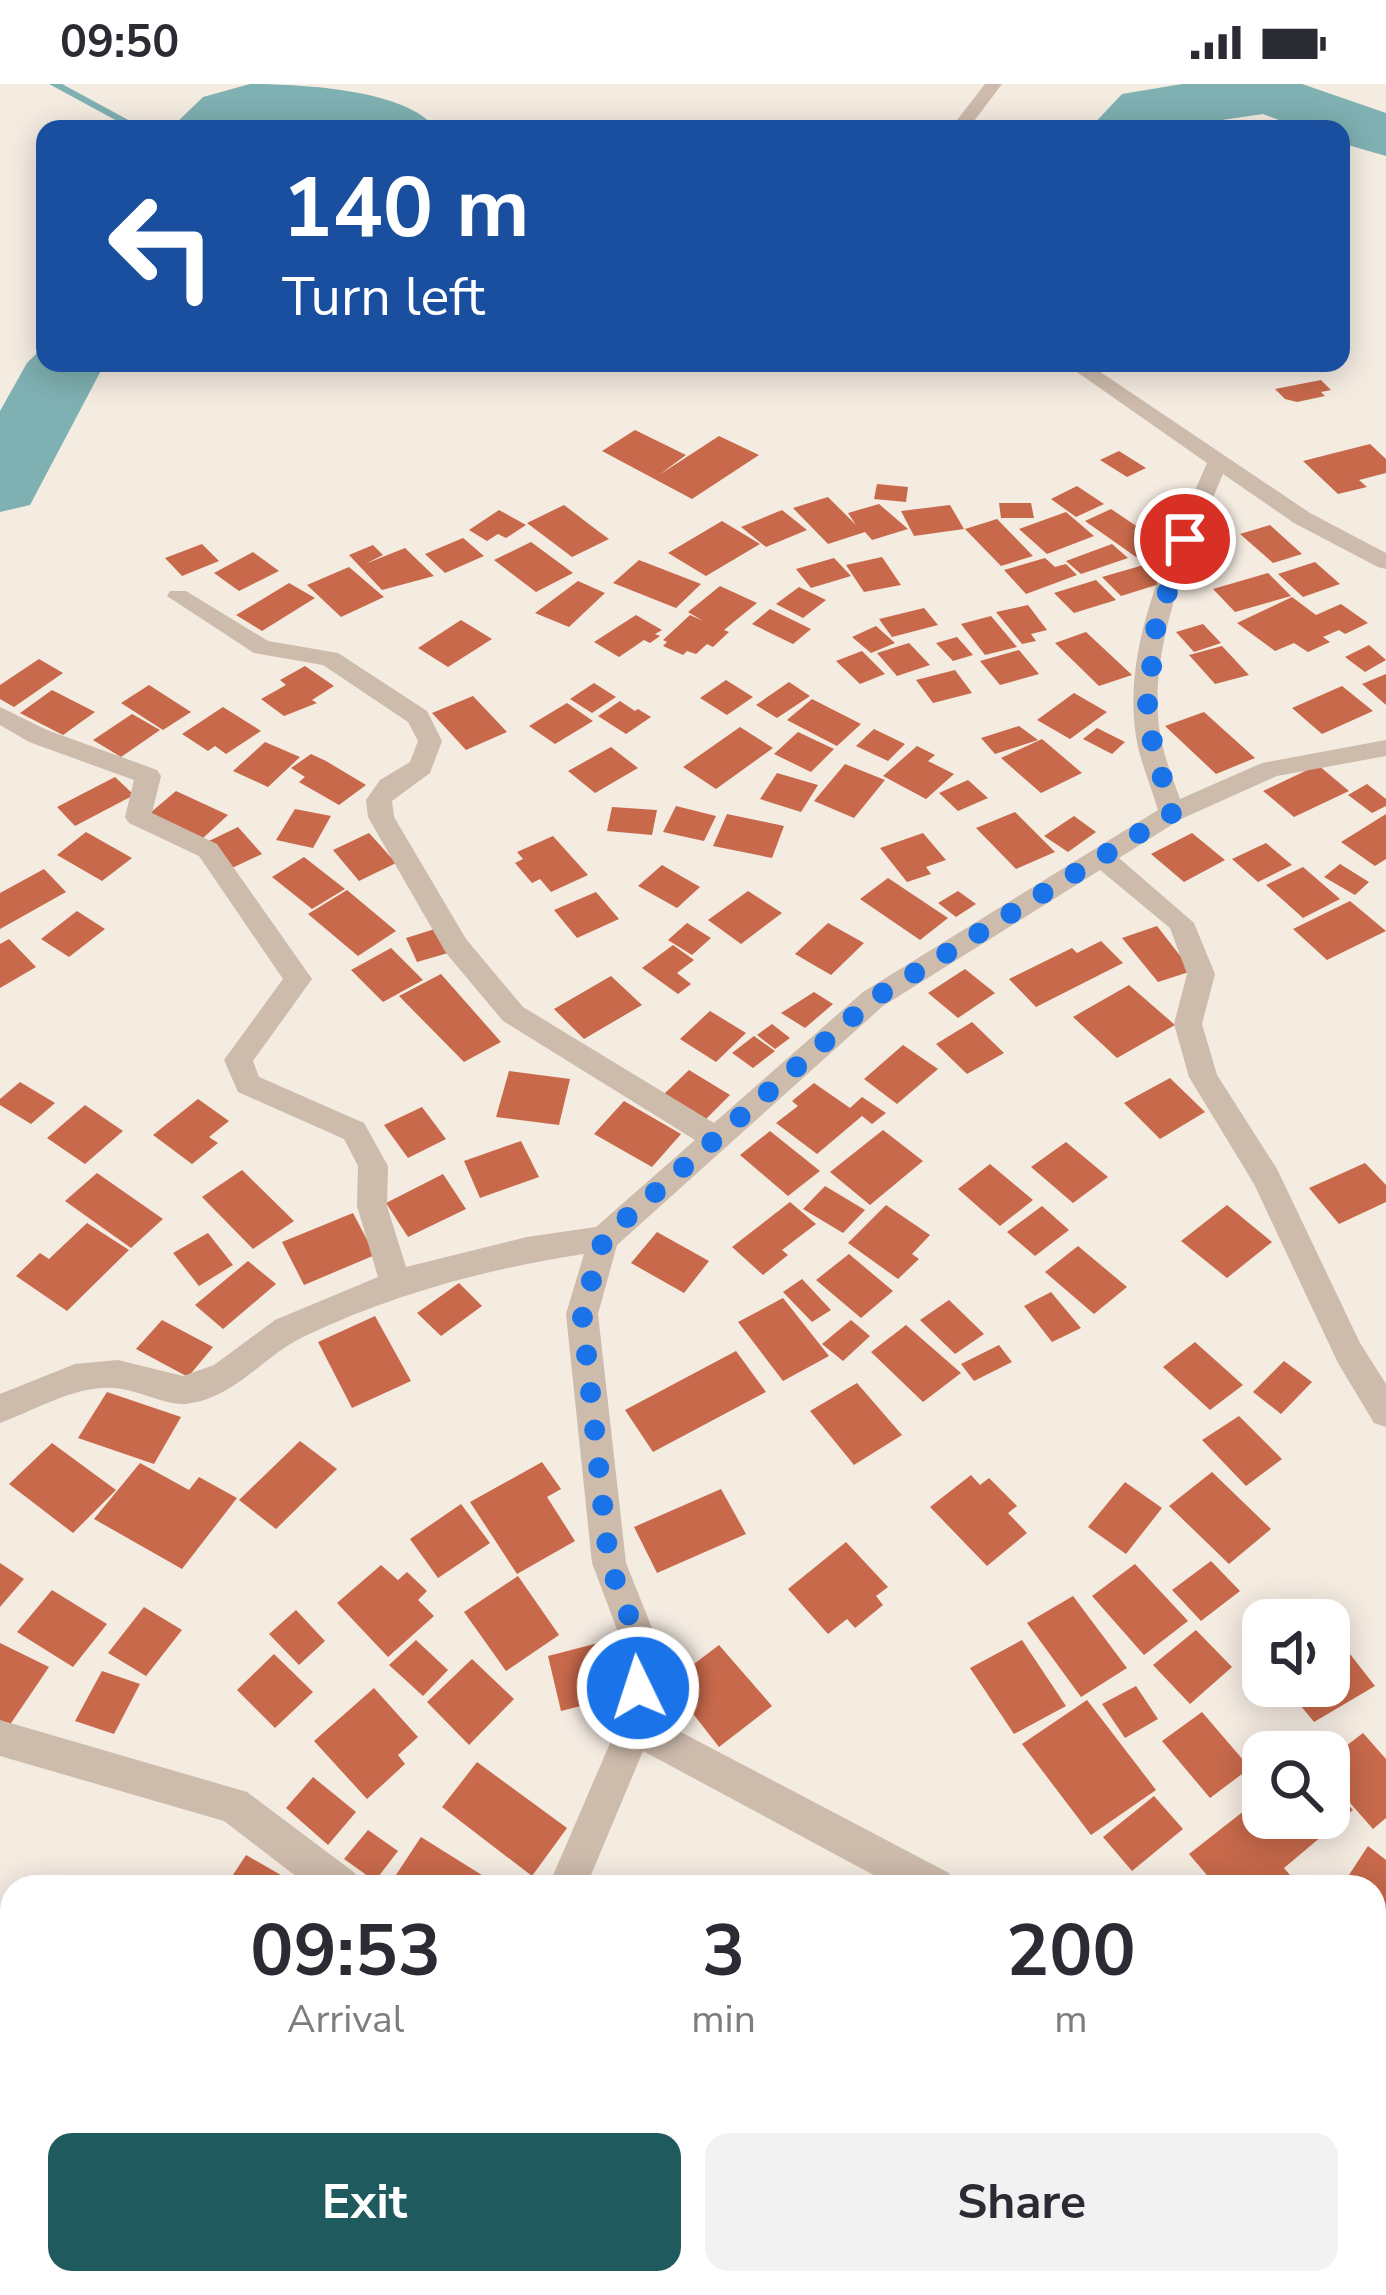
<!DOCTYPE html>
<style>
:root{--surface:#fff;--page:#f2f2f3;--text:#2b2b33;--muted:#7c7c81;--accent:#1f5a5e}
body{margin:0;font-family:"Nunito Sans",sans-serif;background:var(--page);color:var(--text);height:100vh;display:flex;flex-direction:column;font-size:45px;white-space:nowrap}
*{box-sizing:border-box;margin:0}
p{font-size:39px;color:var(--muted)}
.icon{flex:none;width:66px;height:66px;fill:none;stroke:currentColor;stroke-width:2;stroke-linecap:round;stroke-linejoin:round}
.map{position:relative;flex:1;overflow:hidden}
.sheet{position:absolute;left:0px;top:1791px;width:1386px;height:420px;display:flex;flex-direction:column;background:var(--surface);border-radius:36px 36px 0 0;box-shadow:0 6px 30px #0003}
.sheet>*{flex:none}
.hud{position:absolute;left:36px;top:36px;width:1314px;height:252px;border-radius:24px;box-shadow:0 6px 30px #0003;background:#1a4fa0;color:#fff;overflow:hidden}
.buttons{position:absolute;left:1242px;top:1515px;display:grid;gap:24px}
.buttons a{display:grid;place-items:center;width:108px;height:108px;border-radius:24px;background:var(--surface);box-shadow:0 6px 30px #0003;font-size:60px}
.pin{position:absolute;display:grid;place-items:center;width:102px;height:102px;color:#fff;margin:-51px;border:6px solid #fff;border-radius:50%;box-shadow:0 3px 12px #0007}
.me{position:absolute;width:132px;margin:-66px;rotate:356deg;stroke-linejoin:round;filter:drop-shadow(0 0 9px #0008)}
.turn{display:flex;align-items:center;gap:42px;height:252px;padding:0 48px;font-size:54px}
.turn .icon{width:156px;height:156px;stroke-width:2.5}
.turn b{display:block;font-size:84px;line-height:102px}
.eta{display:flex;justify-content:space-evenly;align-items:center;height:204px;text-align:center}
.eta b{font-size:72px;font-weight:700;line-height:84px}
.action{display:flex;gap:24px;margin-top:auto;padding:24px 48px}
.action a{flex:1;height:138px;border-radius:24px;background:var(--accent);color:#fff;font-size:48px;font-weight:700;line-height:138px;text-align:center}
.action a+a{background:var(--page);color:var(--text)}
.status{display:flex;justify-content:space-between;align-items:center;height:84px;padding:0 60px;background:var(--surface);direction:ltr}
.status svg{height:33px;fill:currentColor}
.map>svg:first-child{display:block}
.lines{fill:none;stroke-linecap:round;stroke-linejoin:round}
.stream{fill:#7fb0b2;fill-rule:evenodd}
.river{fill:#7fb0b2;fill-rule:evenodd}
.building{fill:#c8694b}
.street{fill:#cdbbac;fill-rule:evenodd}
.route{stroke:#1a73e8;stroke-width:21;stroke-dasharray:0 37.8}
</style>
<div class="status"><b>09:50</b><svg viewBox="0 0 49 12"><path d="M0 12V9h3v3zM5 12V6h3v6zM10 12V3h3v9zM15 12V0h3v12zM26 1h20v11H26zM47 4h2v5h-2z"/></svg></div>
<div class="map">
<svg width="1386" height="2211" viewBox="0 0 1386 2211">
<rect width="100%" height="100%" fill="#f4ebe1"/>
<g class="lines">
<polygon class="stream" points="49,0 62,0 145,45 132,45"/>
<g class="river">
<path d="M 250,0 C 297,0 408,5 436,45 L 331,45 L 271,39 L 244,45 L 170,45 L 203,13 Z"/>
<polygon points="1182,0 1302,0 1386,29 1386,72 1341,59 1341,45 1303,45 1263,30 1161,45 1089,45 1122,10"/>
<polygon points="45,261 45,279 105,279 30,421 0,428 0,327 27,279"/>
</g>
</g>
<g class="building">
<polygon points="1321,296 1331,306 1321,308 1325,312 1297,318 1285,315 1275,305"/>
<polygon points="635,346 686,371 659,391 719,352 759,371 692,415 602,367"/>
<polygon points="1370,360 1386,375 1386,389 1359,396 1367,403 1338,410 1303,377"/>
<polygon points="1119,367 1146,384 1127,393 1100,376"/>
<polygon points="877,400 908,403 906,418 874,415"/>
<polygon points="1077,402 1104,420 1076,433 1051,415"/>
<polygon points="828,413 856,441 848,429 879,420 908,445 872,456 865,448 828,460 793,424"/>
<polygon points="999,419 1031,419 1034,434 1001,434"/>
<polygon points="564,421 598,447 609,455 572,473 527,439"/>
<polygon points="950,421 964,445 914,452 901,427"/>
<polygon points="1111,425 1163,460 1136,473 1085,437"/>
<polygon points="499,426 526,441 506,454 498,450 487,457 469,446"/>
<polygon points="782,426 807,446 766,463 741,443"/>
<polygon points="1066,428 1094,452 1047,470 1019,445"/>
<polygon points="997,435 1033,472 1001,482 965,445"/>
<polygon points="722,437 760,460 706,492 668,469"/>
<polygon points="1270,441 1302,470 1273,479 1240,450"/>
<polygon points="463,454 484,472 445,489 425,470"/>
<polygon points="531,458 573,489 536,508 494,476"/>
<polygon points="202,460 219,477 182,492 165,474"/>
<polygon points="1112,460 1128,474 1081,490 1066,477"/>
<polygon points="373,461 383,471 365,480 405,464 434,492 382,506 349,471"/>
<polygon points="253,468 279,487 239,507 214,489"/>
<polygon points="882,473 901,501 864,508 846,481"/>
<polygon points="834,474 851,492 811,504 796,485"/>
<polygon points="1045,474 1055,483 1066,480 1077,491 1026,510 1004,486"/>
<polygon points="639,476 701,500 676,524 613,499"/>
<polygon points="1315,478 1340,500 1303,513 1278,490"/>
<polygon points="1147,480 1166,498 1121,512 1102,493"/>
<polygon points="349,483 384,513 341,533 307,501"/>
<polygon points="1268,489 1291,512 1235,528 1213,505"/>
<polygon points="1096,496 1116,516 1074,529 1054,509"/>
<polygon points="578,497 605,509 569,543 535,529"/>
<polygon points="289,499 315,514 262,547 236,531"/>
<polygon points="720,502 757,519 724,546 729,548 713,563 707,560 696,570 687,567 683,571 663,562 667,558 663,556 690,531 703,537 688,528"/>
<polygon points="799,503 826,516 803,534 776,520"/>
<polygon points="1292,513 1316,531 1341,520 1368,539 1345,550 1339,546 1323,553 1330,558 1308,568 1294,559 1275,567 1237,539"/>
<polygon points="1028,521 1047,546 1031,550 1036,557 1022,560 996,528"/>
<polygon points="924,524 938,541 892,553 879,535"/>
<polygon points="770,525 811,545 793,560 752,540"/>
<polygon points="636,531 662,546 655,550 660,552 650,559 644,556 619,573 594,558"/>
<polygon points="991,532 1017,563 985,571 961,540"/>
<polygon points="461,536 492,555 448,583 418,564"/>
<polygon points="1203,540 1221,559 1194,568 1176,548"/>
<polygon points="876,542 895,559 871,569 852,553"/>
<polygon points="1086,548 1132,591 1099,602 1055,559"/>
<polygon points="957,553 973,571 953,577 936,559"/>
<polygon points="909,559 930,581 897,592 877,569"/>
<polygon points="1369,561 1386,576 1365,588 1345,573"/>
<polygon points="1222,562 1249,591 1215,600 1189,571"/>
<polygon points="1019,566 1039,590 1000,601 980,577"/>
<polygon points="862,567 885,590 860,600 836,577"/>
<polygon points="39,575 63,589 14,623 0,615 0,601"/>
<polygon points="305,582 334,602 312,616 317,619 284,632 261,615 286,601 280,596"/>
<polygon points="955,586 972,609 933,619 916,596"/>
<polygon points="1386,590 1386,621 1362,600"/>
<polygon points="726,596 753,613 727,631 700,614"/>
<polygon points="789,598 810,612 777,634 756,621"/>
<polygon points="594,599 616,613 592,629 570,615"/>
<polygon points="149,601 191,628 163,646 121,619"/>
<polygon points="1342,602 1373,627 1322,650 1292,624"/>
<polygon points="52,606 95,628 63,651 20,629"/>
<polygon points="1074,609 1107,628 1070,655 1037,636"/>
<polygon points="473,612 507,648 466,666 432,629"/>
<polygon points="812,615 861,640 837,662 787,636"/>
<polygon points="620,617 635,627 638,625 651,633 626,650 598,632"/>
<polygon points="567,619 593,637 555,660 529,642"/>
<polygon points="223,623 261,647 226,670 215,662 208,667 182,650"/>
<polygon points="1204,628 1255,674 1216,690 1165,642"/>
<polygon points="132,630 160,646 121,673 93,656"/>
<polygon points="1019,642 1038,656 995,670 981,654"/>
<polygon points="740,643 773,664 716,705 683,683"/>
<polygon points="1097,644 1125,658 1112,670 1083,655"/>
<polygon points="874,645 905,660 888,677 856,662"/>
<polygon points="798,648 834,665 811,688 774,670"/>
<polygon points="1042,655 1082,689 1041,709 1001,674"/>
<polygon points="265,658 300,673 268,703 233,687"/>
<polygon points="917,662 935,671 928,677 954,690 926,715 883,692"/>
<polygon points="611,663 638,684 595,709 568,687"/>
<polygon points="311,670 326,677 366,701 339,721 299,698 305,693 291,684"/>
<polygon points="845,680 885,696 854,734 814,717"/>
<polygon points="1318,681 1349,707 1294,733 1263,707"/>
<polygon points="777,689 818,701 801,728 760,715"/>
<polygon points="115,693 134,711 75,742 57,723"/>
<polygon points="968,696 988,714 958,727 939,709"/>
<polygon points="1367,700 1386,715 1386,722 1372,729 1348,711"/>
<polygon points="176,707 228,731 203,754 150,729"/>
<polygon points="676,722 716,732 704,757 663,748"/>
<polygon points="612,723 657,726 652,751 607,747"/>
<polygon points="295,725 331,732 313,764 276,756"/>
<polygon points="1015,728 1055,768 1016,785 976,744"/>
<polygon points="727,730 784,742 772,774 713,762"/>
<polygon points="1386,730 1386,775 1375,782 1341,758"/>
<polygon points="1074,732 1096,748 1068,768 1044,752"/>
<polygon points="238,743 262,770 232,784 209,757"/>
<polygon points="86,748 132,774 102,797 57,771"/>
<polygon points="369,749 396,779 359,797 333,766"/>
<polygon points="923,749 946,776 926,783 931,790 907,798 880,764"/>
<polygon points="1192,749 1225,776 1184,798 1151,770"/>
<polygon points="553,752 588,791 551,808 540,795 532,799 515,779 523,775 517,768"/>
<polygon points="1266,759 1292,781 1258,798 1232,775"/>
<polygon points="304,773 345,805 312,825 272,793"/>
<polygon points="1340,780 1369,798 1355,811 1324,793"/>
<polygon points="662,781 700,803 677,824 638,802"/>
<polygon points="1303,783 1340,815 1303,834 1266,801"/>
<polygon points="44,785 66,808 0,845 0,809"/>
<polygon points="888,794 948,834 920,856 860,815"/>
<polygon points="347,806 396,847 358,872 308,830"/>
<polygon points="748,807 782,829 741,860 708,836"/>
<polygon points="958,807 976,820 956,833 938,819"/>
<polygon points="596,808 619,835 577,854 554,826"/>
<polygon points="1350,817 1386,847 1327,876 1293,845"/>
<polygon points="77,827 105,845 69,873 41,855"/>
<polygon points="687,839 711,854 692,871 668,856"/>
<polygon points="828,839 864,859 831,891 795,870"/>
<polygon points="1157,842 1192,887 1158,898 1122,854"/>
<polygon points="438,844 448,869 417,878 406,854"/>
<polygon points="9,855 36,883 0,904 0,860"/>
<polygon points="1101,857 1123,879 1036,923 1009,895 1072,864 1077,869"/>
<polygon points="673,861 694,876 677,889 691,900 678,910 642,884"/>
<polygon points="391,864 423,896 383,918 351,886"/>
<polygon points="965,885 995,909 958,934 928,909"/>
<polygon points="441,890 501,958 464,978 399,912"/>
<polygon points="611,892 642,921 584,955 554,925"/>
<polygon points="1129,901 1175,941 1117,974 1073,933"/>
<polygon points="814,908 833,920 805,944 781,929"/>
<polygon points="710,927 746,949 716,978 680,955"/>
<polygon points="972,938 1004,969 967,990 936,960"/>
<polygon points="772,940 790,954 775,965 757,951"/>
<polygon points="754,952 775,967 753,984 732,969"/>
<polygon points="903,961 938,985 897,1020 864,995"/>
<polygon points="689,986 730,1011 704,1037 662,1012"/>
<polygon points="509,987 570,995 559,1041 496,1033"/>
<polygon points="1170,994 1205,1028 1160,1055 1124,1019"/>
<polygon points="20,998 55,1019 31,1040 0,1021 0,1015"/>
<polygon points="814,999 850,1024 862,1013 886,1029 872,1040 862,1032 817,1070 776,1039 798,1022 792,1017"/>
<polygon points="198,1015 229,1037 209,1053 218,1059 192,1080 153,1051"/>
<polygon points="624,1017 681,1050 652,1083 594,1050"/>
<polygon points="85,1021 123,1047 85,1080 47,1054"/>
<polygon points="422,1023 446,1055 408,1074 384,1041"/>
<polygon points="883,1046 923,1077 870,1121 830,1088"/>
<polygon points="770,1047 820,1087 788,1112 740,1071"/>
<polygon points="521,1057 539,1093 480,1114 464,1077"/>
<polygon points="1066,1058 1108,1093 1073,1119 1031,1083"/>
<polygon points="1365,1079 1386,1101 1386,1118 1339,1140 1309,1104"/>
<polygon points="990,1080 1033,1116 1000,1142 958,1105"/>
<polygon points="242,1086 294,1137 253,1165 202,1113"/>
<polygon points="97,1089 163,1135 131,1164 65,1117"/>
<polygon points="443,1090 466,1125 408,1153 386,1119"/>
<polygon points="825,1102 865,1126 843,1149 803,1125"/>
<polygon points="790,1118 816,1140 782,1166 788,1171 763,1191 732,1163"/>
<polygon points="886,1121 930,1151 912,1170 919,1175 898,1195 848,1159"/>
<polygon points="1227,1121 1272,1158 1227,1194 1181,1157"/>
<polygon points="1042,1122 1069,1146 1035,1172 1007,1148"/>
<polygon points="353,1129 375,1171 304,1201 282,1158"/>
<polygon points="87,1139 129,1166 67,1227 16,1192 40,1169 49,1175"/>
<polygon points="657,1148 709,1177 684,1209 631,1179"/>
<polygon points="208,1149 233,1181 199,1202 173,1169"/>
<polygon points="1078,1162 1127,1203 1094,1230 1045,1188"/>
<polygon points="849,1170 893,1207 861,1234 816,1196"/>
<polygon points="248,1177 276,1200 223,1245 195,1221"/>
<polygon points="802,1195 831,1226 812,1238 783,1208"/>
<polygon points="459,1199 482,1222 441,1252 417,1229"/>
<polygon points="1051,1208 1081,1244 1052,1258 1024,1222"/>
<polygon points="783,1214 829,1272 783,1297 738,1238"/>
<polygon points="949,1216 984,1250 955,1270 920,1236"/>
<polygon points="375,1232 411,1297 352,1324 318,1258"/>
<polygon points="162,1236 213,1263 188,1293 136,1265"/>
<polygon points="851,1236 870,1252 843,1277 822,1260"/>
<polygon points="906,1241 961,1289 923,1318 871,1268"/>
<polygon points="1195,1258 1243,1301 1210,1326 1163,1283"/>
<polygon points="999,1261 1012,1278 974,1297 961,1280"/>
<polygon points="736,1267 766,1308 653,1368 625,1326"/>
<polygon points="1284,1277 1312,1298 1281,1330 1253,1308"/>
<polygon points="857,1299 902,1351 854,1381 810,1327"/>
<polygon points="107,1308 181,1333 154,1380 78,1354"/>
<polygon points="1239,1332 1282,1375 1246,1402 1202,1356"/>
<polygon points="300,1357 337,1385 276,1445 239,1416"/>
<polygon points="52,1359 116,1406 73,1449 9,1400"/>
<polygon points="542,1378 561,1405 547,1413 575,1457 517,1490 470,1418"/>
<polygon points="140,1379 189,1406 199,1393 237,1414 182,1485 94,1435"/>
<polygon points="1212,1388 1271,1445 1229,1480 1169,1422"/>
<polygon points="971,1391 980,1401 989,1394 1017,1422 1008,1429 1027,1449 987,1482 930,1423"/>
<polygon points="1125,1398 1162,1424 1126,1470 1088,1443"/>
<polygon points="721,1405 746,1450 657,1489 634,1443"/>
<polygon points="461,1420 490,1459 438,1494 410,1455"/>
<polygon points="846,1458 888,1503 876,1512 883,1521 855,1544 847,1535 828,1550 788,1505"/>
<polygon points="1211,1477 1240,1507 1201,1537 1172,1506"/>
<polygon points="0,1479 24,1495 0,1523"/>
<polygon points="1135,1480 1188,1537 1144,1571 1092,1512"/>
<polygon points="381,1481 398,1496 407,1488 427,1507 418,1516 434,1532 388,1573 337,1519"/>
<polygon points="518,1492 559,1551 506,1587 464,1528"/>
<polygon points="52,1506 107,1540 73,1583 17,1548"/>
<polygon points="1073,1512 1127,1584 1081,1613 1027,1539"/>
<polygon points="144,1523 182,1546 146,1592 108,1569"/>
<polygon points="296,1526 325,1557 299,1581 269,1550"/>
<polygon points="1196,1546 1232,1583 1190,1620 1153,1581"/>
<polygon points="416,1556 448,1586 423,1612 389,1581"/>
<polygon points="610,1556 624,1611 561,1627 548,1572"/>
<polygon points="1022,1556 1066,1622 1014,1650 970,1584"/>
<polygon points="1339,1556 1375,1602 1314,1638 1296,1616 1308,1611 1302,1602 1329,1602 1329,1562"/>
<polygon points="0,1559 49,1583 7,1645 0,1642"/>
<polygon points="719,1561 772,1622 719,1663 669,1599"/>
<polygon points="274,1570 313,1608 275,1644 237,1606"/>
<polygon points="472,1575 514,1615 469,1661 427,1618"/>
<polygon points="102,1587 140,1600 114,1650 75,1637"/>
<polygon points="1136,1602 1158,1635 1125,1654 1102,1620"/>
<polygon points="374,1604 418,1653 398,1671 405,1680 367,1715 314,1657"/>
<polygon points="1087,1616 1156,1706 1091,1751 1022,1660"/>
<polygon points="1202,1628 1250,1684 1210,1714 1162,1657"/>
<polygon points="1363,1649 1386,1675 1386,1734 1373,1745 1329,1695 1329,1675"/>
<polygon points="477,1678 567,1744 532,1792 442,1723"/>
<polygon points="313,1693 356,1728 328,1761 286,1724"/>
<polygon points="1329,1699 1353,1726 1284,1784 1300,1803 1217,1803 1189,1770 1263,1712 1263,1734 1329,1734"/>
<polygon points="1154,1712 1183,1745 1132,1787 1103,1753"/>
<polygon points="368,1746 398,1767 375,1797 344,1775"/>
<polygon points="421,1753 493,1798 490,1803 388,1803"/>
<polygon points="1368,1762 1386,1776 1386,1831 1374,1850 1374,1803 1341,1803"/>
<polygon points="246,1771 293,1798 290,1803 225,1803"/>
<polygon points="88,2199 141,2199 152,2211 78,2211"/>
<polygon points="236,2199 335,2199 344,2208 227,2211"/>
<polygon points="413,2199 472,2199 480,2211 400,2211"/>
<polygon points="822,2199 933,2199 946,2211 813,2211"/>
</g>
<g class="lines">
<g class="street">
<polygon points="985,0 1002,0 968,45 950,45"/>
<path d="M 1064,279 L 1087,279 L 1310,429 L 1386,469 L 1386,485 L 1378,483 L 1294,439 L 1223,390 C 1191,466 1149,558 1159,643 C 1162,668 1172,692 1180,715 L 1262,679 L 1386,656 L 1386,672 L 1277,692 L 1181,735 L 1119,774 L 1194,839 L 1215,890 L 1202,940 L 1217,991 L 1277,1085 L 1360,1259 L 1386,1300 L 1386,1343 L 1374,1339 L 1338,1279 L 1254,1100 L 1189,993 L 1174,940 L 1187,890 L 1170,844 L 1100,786 L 883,922 L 617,1161 L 598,1230 L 626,1479 L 660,1564 L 654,1634 L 949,1789 L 954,1803 L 896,1803 L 643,1667 L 586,1803 L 548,1803 L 617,1643 L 624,1564 L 592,1479 L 566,1230 L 584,1170 C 486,1185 393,1210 303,1253 C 262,1273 234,1315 185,1320 C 165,1321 142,1308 122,1305 C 80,1298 39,1325 0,1339 L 0,1310 L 75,1280 L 118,1276 L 183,1292 L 214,1281 L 275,1236 L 378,1193 L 357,1122 L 358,1082 L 344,1055 L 238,1008 L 224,976 L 283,895 L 199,772 L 129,739 L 125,733 L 134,696 L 29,658 L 0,641 L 0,623 L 47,646 L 157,686 L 161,692 L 152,729 L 217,760 L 312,895 L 253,977 L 259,993 L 364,1039 L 388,1082 L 387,1122 L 406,1183 L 527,1153 L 596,1143 L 695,1056 L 503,937 L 446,869 L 368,733 L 366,716 L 380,696 L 410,678 L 418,657 L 408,638 L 323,581 L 254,569 L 167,512 L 170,507 L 186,507 L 268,557 L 338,569 L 427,627 L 442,657 L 430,689 L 392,717 L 394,733 L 466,855 L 523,923 L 714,1039 L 863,908 L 1158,726 C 1150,699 1138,673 1135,645 C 1124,555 1172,459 1207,379 Z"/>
<polygon points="0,1636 247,1708 355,1789 360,1803 310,1803 224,1737 0,1672"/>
<polygon points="1374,1998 1386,2002 1386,2045 1374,2040"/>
<polygon points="664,2199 709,2199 714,2211 669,2211"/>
</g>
</g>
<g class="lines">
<polyline class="route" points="638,1604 641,1564 609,1479 582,1229 604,1154 873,915 1172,729 1146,634 1156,543 1185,455"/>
</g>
</svg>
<div class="buttons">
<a><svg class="icon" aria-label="sound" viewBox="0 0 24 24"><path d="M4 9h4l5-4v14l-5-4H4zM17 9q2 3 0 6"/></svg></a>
<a><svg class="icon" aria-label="search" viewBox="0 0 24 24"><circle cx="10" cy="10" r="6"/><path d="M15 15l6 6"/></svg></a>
</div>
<div class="pin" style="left:1185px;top:455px;background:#d93025"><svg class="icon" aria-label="arrive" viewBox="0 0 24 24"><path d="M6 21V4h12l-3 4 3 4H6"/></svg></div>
<svg class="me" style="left:638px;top:1604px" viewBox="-20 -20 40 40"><circle r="17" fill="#1a73e8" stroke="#fff" stroke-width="3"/><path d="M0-11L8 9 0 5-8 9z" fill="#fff"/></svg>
<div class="hud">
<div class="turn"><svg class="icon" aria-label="left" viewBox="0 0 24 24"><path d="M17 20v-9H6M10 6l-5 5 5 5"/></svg><div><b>140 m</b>Turn left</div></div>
</div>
<section class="sheet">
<div class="eta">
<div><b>09:53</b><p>Arrival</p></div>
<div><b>3</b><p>min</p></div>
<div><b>200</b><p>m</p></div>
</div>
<div class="action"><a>Exit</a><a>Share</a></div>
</section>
</div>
